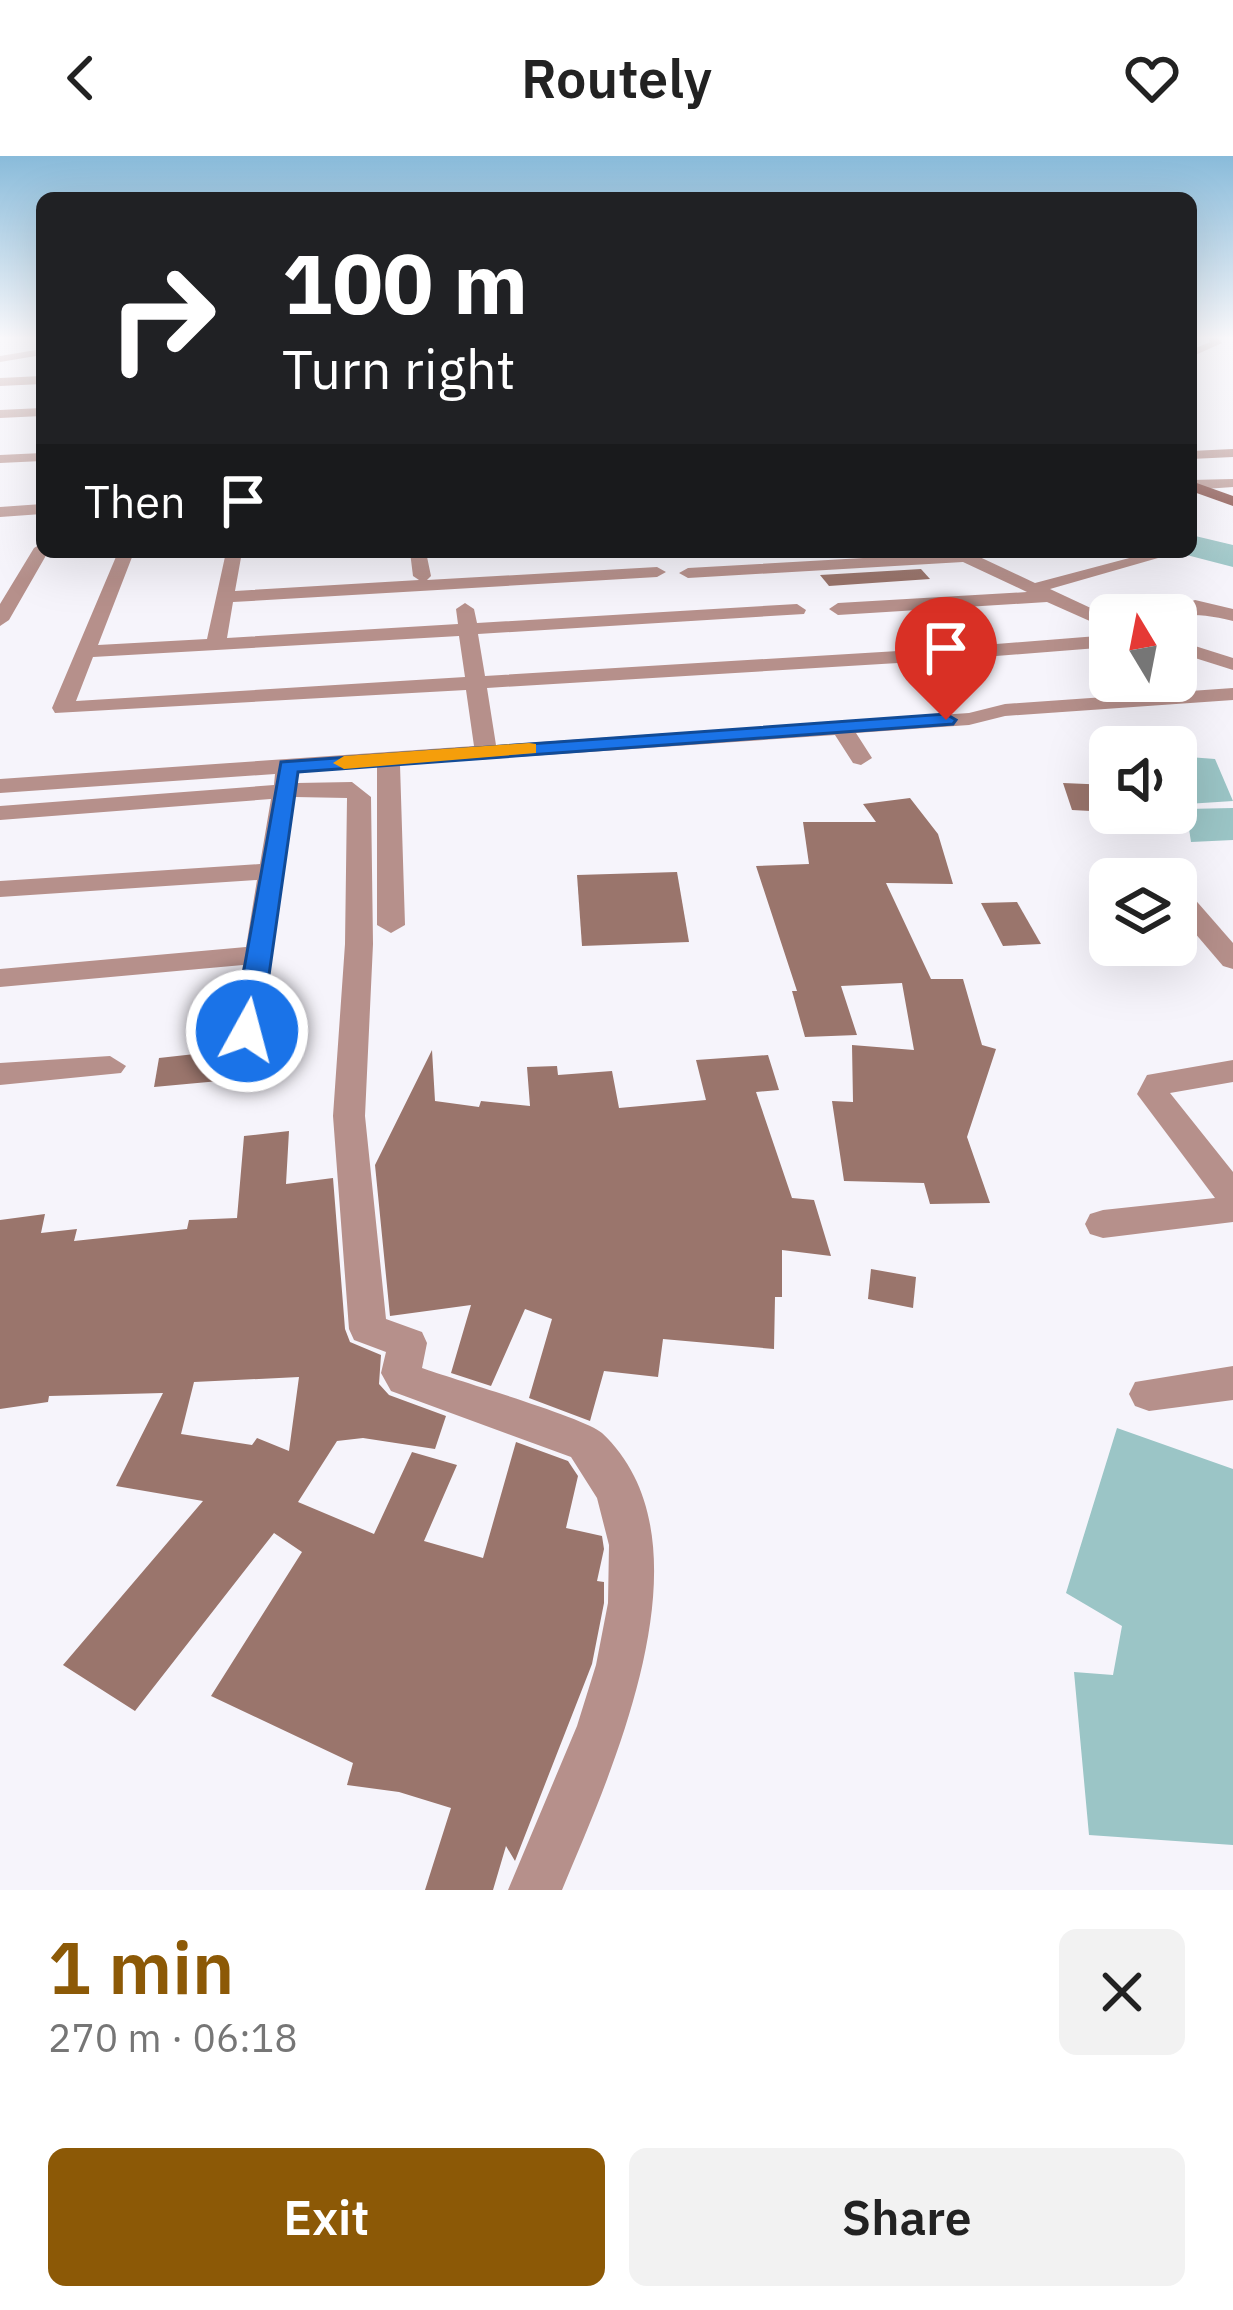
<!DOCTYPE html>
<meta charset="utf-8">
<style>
:root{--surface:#fff;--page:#f2f2f2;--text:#222;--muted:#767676;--accent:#8c5906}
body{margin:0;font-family:"IBM Plex Sans",sans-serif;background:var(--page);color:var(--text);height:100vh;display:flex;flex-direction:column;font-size:45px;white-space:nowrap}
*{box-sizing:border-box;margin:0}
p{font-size:39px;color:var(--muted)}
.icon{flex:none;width:66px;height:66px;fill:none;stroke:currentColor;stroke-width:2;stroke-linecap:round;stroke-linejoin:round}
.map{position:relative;height:1734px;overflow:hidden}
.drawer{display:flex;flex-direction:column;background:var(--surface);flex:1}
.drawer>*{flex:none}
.guide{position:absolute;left:36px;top:36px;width:1161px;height:366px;border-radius:18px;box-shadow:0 12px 48px #0002;background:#202124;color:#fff;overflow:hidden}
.needle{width:78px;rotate:350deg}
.fabs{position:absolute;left:1089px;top:438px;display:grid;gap:24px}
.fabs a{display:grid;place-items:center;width:108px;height:108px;border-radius:18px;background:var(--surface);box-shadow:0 12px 48px #0002;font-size:60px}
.pin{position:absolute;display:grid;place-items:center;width:102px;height:102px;color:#fff;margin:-123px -51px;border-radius:50% 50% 50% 0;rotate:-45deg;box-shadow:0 0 12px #0007}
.pin .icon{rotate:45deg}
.me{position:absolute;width:132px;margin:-66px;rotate:7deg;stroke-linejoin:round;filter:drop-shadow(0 0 9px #0008)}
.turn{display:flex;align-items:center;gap:42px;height:252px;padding:0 48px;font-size:54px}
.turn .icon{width:156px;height:156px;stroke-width:2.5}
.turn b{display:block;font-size:84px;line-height:102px}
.then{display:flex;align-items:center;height:114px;padding:0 48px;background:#0003;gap:24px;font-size:45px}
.round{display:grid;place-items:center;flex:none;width:126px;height:126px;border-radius:18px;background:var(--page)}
.head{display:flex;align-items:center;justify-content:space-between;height:204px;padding:0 48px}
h1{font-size:72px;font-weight:600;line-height:90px;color:var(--accent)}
.cta{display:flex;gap:24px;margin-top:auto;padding:24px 48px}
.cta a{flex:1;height:138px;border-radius:18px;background:var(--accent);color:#fff;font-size:48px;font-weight:600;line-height:138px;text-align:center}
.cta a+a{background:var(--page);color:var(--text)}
header{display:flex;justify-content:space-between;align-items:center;height:156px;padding:0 48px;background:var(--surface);font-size:54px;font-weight:600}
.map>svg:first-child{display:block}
.water{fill:#9bc5c6}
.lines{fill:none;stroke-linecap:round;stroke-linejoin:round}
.river{fill:#9bc5c6;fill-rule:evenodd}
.building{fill:#9a756c;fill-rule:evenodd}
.minor{fill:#b6908b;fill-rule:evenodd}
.major{fill:#7b3d35;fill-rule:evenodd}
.route{fill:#1a73e8;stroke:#114b97;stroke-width:3}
.slow{fill:#f59e0b}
</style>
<header><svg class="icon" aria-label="back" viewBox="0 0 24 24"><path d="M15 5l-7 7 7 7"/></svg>Routely<svg class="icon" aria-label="heart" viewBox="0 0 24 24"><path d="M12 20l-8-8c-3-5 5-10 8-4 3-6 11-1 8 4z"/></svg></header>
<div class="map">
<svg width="1233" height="1734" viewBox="0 0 1233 1734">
<rect width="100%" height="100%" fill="#f6f4fb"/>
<g class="water">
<polygon points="1176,600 1215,603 1233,645 1187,648 1188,612 1176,609"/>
<polygon points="1233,652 1233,684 1191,686 1186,653"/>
<polygon points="1117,1272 1233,1313 1233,1689 1089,1679 1074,1516 1113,1519 1122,1470 1066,1437"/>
</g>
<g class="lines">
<polygon class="river" points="1191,379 1233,389 1233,411 1179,397 1191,396"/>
</g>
<g class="building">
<polygon points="921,413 930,423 829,430 820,419"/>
<polygon points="1063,627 1110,629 1110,656 1072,654"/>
<polygon points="910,642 938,678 953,728 886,727 931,823 963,823 982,889 996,893 967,981 990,1047 930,1048 924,1027 844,1025 832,945 853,946 852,889 914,894 902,827 841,830 857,879 805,881 792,835 797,835 756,710 809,708 803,666 876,666 863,648"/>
<polygon points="677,716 689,786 582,790 577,719"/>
<polygon points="1017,746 1041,788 1003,790 981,747"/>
<polygon points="286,884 286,912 227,920 229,890"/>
<polygon points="432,894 435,945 479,951 481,945 530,950 527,911 557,910 558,919 612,915 619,952 706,944 696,904 768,899 779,934 756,936 792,1042 814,1044 831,1100 782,1094 782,1141 775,1141 774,1193 663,1183 658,1221 604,1215 590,1265 529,1242 552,1163 525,1153 491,1230 451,1217 471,1149 390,1160 375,1009"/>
<polygon points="222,895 219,925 154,931 159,902"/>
<path d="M 289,975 L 286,1028 L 333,1022 L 345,1173 L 350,1186 L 381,1199 L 379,1228 L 389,1239 L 446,1260 L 435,1293 L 363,1282 L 337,1285 L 298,1346 L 374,1378 L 412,1296 L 457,1309 L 424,1385 L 483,1402 L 516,1286 L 568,1305 L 578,1320 L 566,1372 L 602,1380 L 604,1393 L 597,1425 L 604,1426 L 604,1447 L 592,1508 L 515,1705 L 506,1690 L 493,1734 L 425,1734 L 451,1652 L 399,1636 L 347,1629 L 353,1607 L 211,1540 L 302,1396 L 274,1377 L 135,1555 L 63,1509 L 203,1345 L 116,1330 L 163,1237 L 49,1240 L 48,1246 L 0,1253 L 0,1064 L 45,1058 L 41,1077 L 77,1073 L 74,1085 L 187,1073 L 189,1064 L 237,1062 L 244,980 ZM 299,1221 L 289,1295 L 257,1282 L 252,1289 L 181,1278 L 194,1226 Z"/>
<polygon points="871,1113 916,1121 913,1152 868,1143"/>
</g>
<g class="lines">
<g class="minor">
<polygon points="1206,180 1217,180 1222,187 1191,201 1191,194 1210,186"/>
<polygon points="42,193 42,199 0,206 0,200"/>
<polygon points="42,220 42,228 0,230 0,222"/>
<polygon points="42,252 42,260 0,262 0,254"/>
<polygon points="1233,293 1233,301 1191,303 1191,295"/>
<polygon points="42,297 42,305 0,307 0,299"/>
<polygon points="1233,323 1233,331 1191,334 1191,324"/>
<polygon points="42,348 42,358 0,361 0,351"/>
<polygon points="42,387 42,396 48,396 9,464 0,470 0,448 34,392"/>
<path d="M 118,396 L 134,396 L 98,489 L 207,483 L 226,396 L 242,396 L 235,435 L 419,424 L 413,420 L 410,396 L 426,396 L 431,420 L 427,424 L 657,411 L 666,416 L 657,421 L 233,446 L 227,482 L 458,468 L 456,453 L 465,447 L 474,453 L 477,467 L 797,448 L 806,454 L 804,458 L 478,478 L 485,520 L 931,493 L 941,499 L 931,505 L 487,532 L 496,589 L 969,557 L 1005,548 L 1233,532 L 1233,544 L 1005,560 L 969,569 L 856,577 L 872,602 L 861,609 L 853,607 L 835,579 L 400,609 L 405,769 L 391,777 L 377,769 L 377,611 L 298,616 L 297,627 L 352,626 L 371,641 L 373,788 L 365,960 L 386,1163 L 422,1176 L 427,1187 L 422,1212 C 452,1223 586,1262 602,1277 C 718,1386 611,1616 562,1734 L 508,1734 L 577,1570 L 596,1509 L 608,1447 L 609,1389 L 597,1342 L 571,1301 L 391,1235 L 381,1217 L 386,1196 L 354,1184 L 349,1173 L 333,960 L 345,788 L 347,642 L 295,641 L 258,882 L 236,882 L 232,875 L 243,809 L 0,831 L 0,813 L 246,791 L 257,724 L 0,741 L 0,725 L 260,708 L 271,643 L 0,664 L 0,650 L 274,629 L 275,618 L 0,637 L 0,623 L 474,590 L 466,534 L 55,557 L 52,552 ZM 459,480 L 465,521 L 76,545 L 93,501 Z"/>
<polygon points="969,396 1035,427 1152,396 1172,398 1050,433 1110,461 1110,474 1047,446 838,459 829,453 838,447 1027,436 963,406 688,422 679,417 688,412"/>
<path d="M 1195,444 L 1233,453 L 1233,465 C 1203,457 1183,459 1155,459 Z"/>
<polygon points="1110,479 1110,491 971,502 961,496 971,490"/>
<polygon points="1176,484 1233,502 1233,514 1176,496"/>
<polygon points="1176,730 1185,732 1233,787 1233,813 1223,810 1176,755"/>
<polygon points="110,900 126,910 121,917 0,929 0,907"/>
<polygon points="1233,904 1233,926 1170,937 1233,1016 1233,1066 1103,1082 1090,1078 1085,1068 1090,1058 1103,1054 1215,1042 1137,938 1147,919"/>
<polygon points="1233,1210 1233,1244 1149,1255 1135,1250 1129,1238 1135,1226"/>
</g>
<polygon class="major" points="1191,325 1233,340 1233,350 1191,335"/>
</g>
<linearGradient id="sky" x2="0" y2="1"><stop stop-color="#89bbda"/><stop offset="0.43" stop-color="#fbfafd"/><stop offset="1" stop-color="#fbfafd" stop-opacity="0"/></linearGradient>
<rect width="1233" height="423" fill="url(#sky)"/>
<polygon class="route" points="946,558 956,564 953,568 298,616 261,875 247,884 233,875 281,606"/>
<polygon class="slow" points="529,587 536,588 536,597 344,613 333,607 344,600"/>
</svg>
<div class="fabs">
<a><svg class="needle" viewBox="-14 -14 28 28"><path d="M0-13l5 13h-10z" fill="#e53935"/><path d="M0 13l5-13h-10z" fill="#767676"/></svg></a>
<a><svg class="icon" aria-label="sound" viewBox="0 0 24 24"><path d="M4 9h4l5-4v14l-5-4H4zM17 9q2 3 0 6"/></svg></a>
<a><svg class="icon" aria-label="layers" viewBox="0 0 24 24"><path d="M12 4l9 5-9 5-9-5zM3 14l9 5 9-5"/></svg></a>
</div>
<div class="pin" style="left:946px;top:564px;background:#d93025"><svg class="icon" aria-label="arrive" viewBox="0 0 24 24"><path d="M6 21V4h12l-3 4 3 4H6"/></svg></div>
<svg class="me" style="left:247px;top:875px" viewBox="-20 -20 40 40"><circle r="17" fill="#1a73e8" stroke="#fff" stroke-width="3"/><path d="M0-11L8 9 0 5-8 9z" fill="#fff"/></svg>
<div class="guide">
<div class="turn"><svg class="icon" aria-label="right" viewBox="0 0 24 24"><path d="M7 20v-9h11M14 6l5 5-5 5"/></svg><div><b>100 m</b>Turn right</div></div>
<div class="then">Then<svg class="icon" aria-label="arrive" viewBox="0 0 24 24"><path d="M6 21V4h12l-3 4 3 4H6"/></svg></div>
</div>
</div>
<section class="drawer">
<div class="head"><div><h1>1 min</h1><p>270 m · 06:18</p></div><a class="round"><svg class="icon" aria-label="close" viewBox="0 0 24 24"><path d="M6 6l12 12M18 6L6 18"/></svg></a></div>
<div class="cta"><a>Exit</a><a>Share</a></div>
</section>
